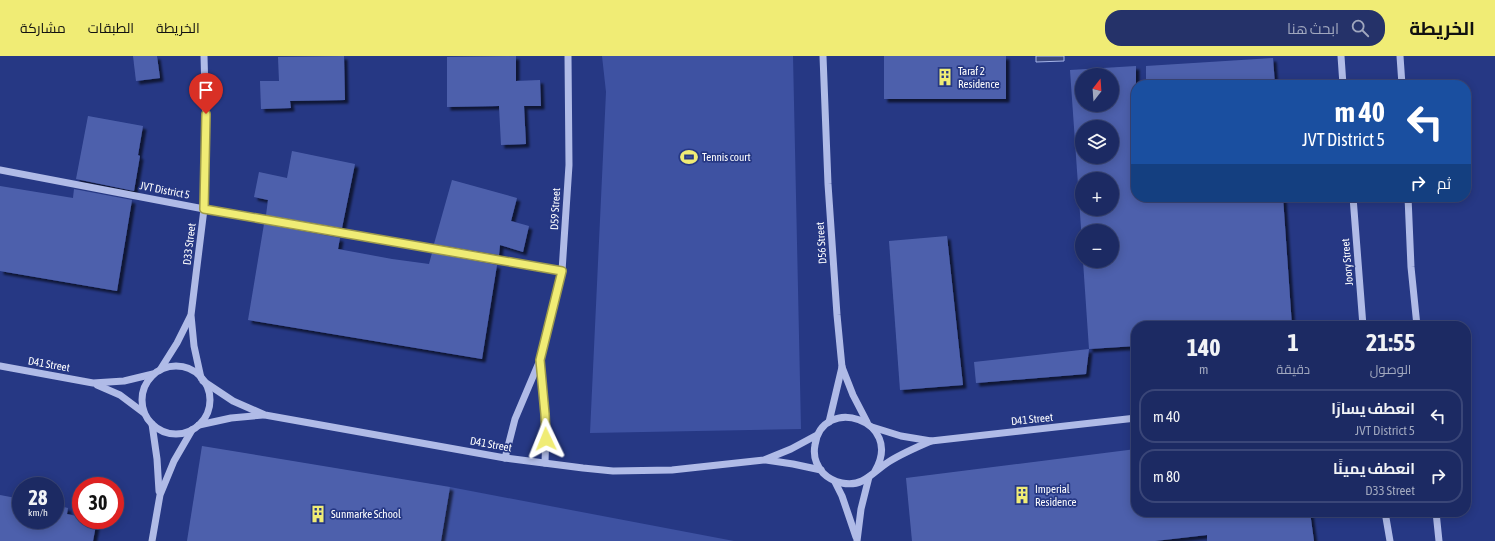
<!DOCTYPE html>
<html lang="ar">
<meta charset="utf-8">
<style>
:root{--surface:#1c2a63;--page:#253269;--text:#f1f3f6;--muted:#a0a7be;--line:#3a4678;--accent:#f0ec75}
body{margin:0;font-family:"Asap Condensed",Cairo,sans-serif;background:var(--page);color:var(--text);direction:rtl;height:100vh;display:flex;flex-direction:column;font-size:15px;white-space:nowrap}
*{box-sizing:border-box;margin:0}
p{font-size:13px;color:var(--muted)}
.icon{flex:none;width:22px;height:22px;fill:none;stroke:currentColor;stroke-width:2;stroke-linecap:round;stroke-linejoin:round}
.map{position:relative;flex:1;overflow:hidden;direction:ltr}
.panel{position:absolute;left:1131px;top:265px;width:340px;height:196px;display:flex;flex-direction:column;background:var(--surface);border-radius:16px;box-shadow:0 2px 10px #0003,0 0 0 1px var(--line);direction:rtl}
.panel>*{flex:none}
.hud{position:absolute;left:1131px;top:24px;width:340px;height:122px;border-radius:16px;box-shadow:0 2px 10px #0003,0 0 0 1px var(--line);direction:rtl;background:#1a4fa0;color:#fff;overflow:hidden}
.needle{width:26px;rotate:17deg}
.buttons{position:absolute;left:1075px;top:12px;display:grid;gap:8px}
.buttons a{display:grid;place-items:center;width:44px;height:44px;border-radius:50%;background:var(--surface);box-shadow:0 2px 10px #0003,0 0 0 1px var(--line);font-size:20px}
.speed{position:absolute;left:12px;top:421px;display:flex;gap:8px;font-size:20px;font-weight:700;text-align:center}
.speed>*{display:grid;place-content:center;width:52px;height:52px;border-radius:50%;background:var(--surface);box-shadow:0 2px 10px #0003,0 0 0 1px var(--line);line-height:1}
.speed small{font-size:10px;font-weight:400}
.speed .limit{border:6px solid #d22;background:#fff;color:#111}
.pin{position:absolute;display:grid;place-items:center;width:34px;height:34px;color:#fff;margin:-41px -17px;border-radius:50% 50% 50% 0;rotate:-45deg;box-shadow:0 0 4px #0007}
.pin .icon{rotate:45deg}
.me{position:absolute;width:44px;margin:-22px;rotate:358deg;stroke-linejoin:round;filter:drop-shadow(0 0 3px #0008)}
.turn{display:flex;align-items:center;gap:14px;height:84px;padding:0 20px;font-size:18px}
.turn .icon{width:52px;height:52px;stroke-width:2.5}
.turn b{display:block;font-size:28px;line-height:34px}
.then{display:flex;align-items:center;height:38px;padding:0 20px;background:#0003;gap:8px;font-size:15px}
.eta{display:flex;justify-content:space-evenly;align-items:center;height:68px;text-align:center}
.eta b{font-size:24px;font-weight:700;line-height:28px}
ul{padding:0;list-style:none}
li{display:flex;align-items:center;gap:12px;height:54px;margin:0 8px 6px;padding:0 12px;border:2px solid var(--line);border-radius:16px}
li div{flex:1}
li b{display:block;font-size:15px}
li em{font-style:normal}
header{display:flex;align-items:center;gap:24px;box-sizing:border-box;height:56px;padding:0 20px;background:var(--accent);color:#111}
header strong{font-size:19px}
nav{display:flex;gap:22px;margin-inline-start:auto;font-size:14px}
.search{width:280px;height:36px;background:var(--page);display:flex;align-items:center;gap:10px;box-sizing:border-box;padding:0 14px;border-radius:16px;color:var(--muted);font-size:15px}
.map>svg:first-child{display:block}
.green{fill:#3e52a2}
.water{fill:#3b4880;stroke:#a4b3e8}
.building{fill:#4e61ac;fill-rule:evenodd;filter:url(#shadow)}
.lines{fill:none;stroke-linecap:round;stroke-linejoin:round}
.minor{stroke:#b0bbe7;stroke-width:7}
.route-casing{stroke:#9c994c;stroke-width:10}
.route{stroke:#f0ec75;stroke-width:7}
.labels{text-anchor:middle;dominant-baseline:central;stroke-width:3.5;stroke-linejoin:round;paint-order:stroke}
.poi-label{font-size:11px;fill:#fff;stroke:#263884;text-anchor:start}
.street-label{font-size:11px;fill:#fff;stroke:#263884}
</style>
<header>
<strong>الخريطة</strong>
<div class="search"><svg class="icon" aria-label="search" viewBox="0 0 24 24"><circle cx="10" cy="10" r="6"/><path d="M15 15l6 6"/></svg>ابحث هنا</div>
<nav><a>الخريطة</a><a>الطبقات</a><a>مشاركة</a></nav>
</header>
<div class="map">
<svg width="1495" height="485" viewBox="0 0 1495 485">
<defs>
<filter id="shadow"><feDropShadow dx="3.5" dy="3.5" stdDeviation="1" flood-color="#0009"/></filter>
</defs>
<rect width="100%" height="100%" fill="#263884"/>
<g class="green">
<polygon points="602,0 793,0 801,373 590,377 606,36"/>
<polygon points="450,431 734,485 441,485"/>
</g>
<polygon class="water" points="1036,0 1064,0 1064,5 1036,6"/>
<g class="building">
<polygon points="133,0 157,0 160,22 136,25"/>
<polygon points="344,0 345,44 290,45 291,52 261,53 260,25 279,25 278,1"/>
<polygon points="516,0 516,25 540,24 541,50 524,50 526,88 501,89 499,50 447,51 447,1"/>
<rect x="884" y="0" width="122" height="43"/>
<polygon points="1273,2 1275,29 1146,29 1146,10"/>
<path d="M 1136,10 L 1136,141 L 1283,141 L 1292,270 L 1136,270 L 1136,290 L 1089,293 L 1083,205 L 1112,205 L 1112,175 L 1082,175 L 1082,186 L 1070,14 ZM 1082,19 L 1112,19 L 1112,49 L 1082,49 ZM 1082,71 L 1112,71 L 1112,101 L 1082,101 ZM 1082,123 L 1112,123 L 1112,153 L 1082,153 Z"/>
<polygon points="88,60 143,70 138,99 140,100 134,135 76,123"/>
<polygon points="292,95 355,108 342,172 266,159 268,144 254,141 259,116 287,122"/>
<polygon points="452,124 517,142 511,165 529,170 523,196 500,189 499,199 434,188"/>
<polygon points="0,130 73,142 74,133 132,144 117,235 0,215"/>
<polygon points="264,168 340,182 338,193 392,203 429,208 432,197 497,209 482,303 248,264"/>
<polygon points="947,180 963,329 900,334 889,185"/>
<polygon points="1089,293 1086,318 976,327 974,306"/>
<polygon points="202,390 450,431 441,485 187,485"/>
<polygon points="1136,393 1136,456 1310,456 1314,485 1207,485 1207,479 1155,485 912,485 906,422"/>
<polygon points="0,439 21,443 21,464 55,464 55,449 68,452 67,458 81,461 81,464 97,464 93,485 0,485"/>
</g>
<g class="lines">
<g class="minor">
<polyline points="823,0 828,128 837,259 842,311 853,339 867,366"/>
<polyline points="1341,0 1343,29"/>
<polyline points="1400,0 1402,29"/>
<polyline points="0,114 204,153 562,215"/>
<polyline points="1353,141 1363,270"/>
<polyline points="1408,141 1411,211 1417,270"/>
<polyline points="541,307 546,373 545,407"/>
<polyline points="0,310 93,327 124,325 153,318"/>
<circle cx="176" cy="344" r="34"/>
<polyline points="160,314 177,287 190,261"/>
<polyline points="201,322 194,290 191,259 204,153 206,73 204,0"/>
<polyline points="203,325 233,345 265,359 505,402 583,412 613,415 672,414 764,404 791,393 817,379"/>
<polyline points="97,329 120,339 144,357"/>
<polyline points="829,366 842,311"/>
<polyline points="152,368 157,403 159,435"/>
<polyline points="199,369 231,362 263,359"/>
<polyline points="872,371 901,380 931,385"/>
<polyline points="505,402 515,363 540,304 562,215 569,109 568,0"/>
<polyline points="766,404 793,408 821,414"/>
<path d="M 875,415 C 905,364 822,338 815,389 C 813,399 816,409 823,417 C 833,427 850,431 862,425 C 872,420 880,411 890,405 C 903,397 917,391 931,385 L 1136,362"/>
<polyline points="835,426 842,440 856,481"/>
<polyline points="1385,456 1390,485"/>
<polyline points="1436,456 1439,485"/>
<polyline points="152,485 160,439 174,405 192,374"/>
<polyline points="857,485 861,453 869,421"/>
</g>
</g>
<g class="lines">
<g class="route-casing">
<polyline id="route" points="206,58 204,153 562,215 540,304 545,358 546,383"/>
</g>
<use href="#route" class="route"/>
</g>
<defs>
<g id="building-bare" transform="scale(1.38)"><path d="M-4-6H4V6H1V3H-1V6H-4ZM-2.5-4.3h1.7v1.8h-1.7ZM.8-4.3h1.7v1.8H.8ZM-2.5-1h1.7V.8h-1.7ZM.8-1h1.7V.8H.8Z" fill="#f0ec75" stroke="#263884" stroke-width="2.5" paint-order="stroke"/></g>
<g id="stadium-bare" transform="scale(1.38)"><path d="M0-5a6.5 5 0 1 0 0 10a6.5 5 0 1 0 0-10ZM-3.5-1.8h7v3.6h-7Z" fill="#f0ec75" stroke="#263884" stroke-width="2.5" paint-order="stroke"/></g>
</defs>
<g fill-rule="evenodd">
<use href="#building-bare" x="945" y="21"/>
<use href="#stadium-bare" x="689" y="101"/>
<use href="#building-bare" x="1022" y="439"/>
<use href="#building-bare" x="318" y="458"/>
</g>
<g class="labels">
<g class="poi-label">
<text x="958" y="15">Taraf 2<tspan x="958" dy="13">Residence</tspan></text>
<text x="702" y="101">Tennis court</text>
<text x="1035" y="433">Imperial<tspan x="1035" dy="13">Residence</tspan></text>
<text x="331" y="458">Sunmarke School</text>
</g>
<g class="street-label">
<text transform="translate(165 134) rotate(11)">JVT District 5</text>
<text transform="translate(555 153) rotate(-87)">D59 Street</text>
<text transform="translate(821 187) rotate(-94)">D56 Street</text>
<text transform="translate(189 188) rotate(-83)">D33 Street</text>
<text transform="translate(1347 206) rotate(-95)">Joory Street</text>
<text transform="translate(49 308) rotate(10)">D41 Street</text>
<text transform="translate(1032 363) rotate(-6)">D41 Street</text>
<text transform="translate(491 388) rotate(10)">D41 Street</text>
</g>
</g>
</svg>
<div class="buttons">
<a><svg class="needle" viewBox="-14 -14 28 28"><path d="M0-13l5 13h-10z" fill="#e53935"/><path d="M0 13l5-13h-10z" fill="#a0a7be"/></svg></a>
<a><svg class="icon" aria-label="layers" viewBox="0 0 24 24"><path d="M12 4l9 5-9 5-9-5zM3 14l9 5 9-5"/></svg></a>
<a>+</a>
<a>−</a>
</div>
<div class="speed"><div>28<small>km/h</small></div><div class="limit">30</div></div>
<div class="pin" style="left:206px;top:58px;background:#d93025"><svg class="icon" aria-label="arrive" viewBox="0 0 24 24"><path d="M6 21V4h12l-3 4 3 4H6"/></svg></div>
<svg class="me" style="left:546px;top:383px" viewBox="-20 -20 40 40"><path d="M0-17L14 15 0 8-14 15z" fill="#f0ec75" stroke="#fff" stroke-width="4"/></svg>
<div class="hud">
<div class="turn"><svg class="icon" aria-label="left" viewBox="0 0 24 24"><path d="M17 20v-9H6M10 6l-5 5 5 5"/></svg><div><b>40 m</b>JVT District 5</div></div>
<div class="then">ثم<svg class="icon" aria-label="right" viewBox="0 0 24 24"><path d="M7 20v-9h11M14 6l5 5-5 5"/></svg></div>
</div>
<section class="panel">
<div class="eta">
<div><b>21:55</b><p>الوصول</p></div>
<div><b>1</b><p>دقيقة</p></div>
<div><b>140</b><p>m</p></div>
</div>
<ul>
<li><svg class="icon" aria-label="left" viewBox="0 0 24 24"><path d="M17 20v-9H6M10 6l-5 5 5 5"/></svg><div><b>انعطف يسارًا</b><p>JVT District 5</p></div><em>40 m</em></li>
<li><svg class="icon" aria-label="right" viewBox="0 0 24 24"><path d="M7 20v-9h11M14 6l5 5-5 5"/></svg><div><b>انعطف يمينًا</b><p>D33 Street</p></div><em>80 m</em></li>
</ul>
</section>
</div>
